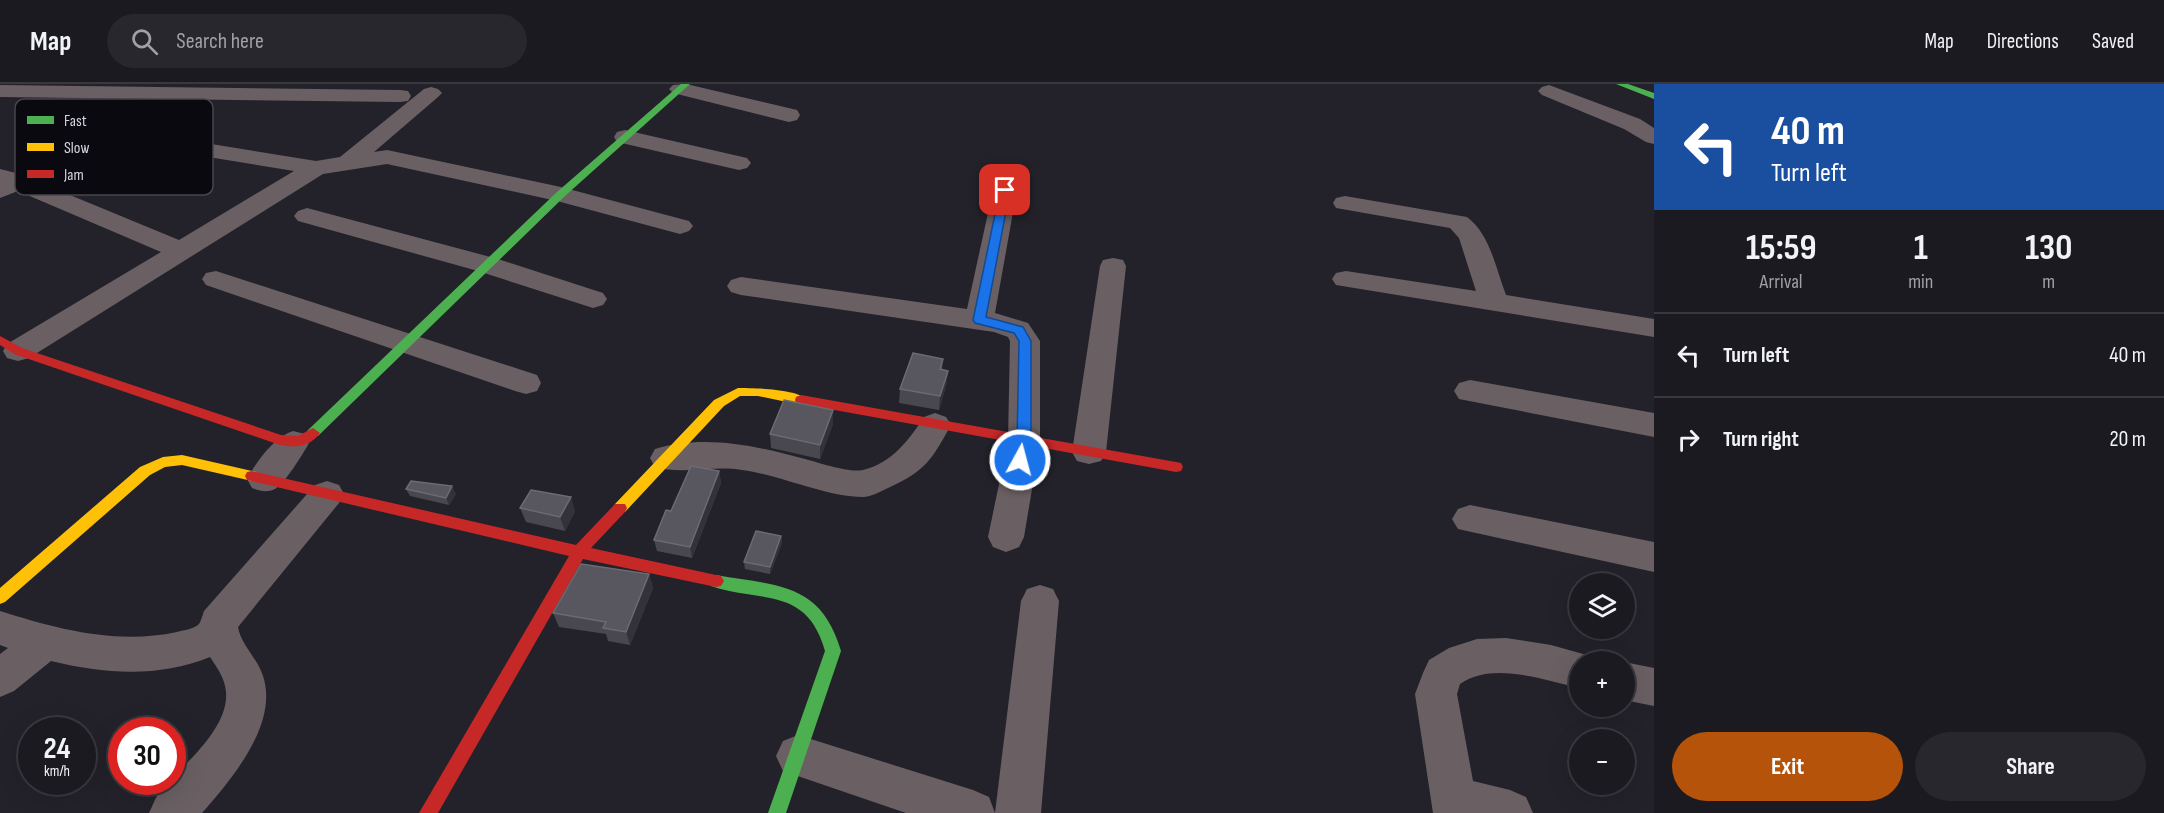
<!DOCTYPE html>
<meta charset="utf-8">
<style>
:root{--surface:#1a1a20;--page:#27272d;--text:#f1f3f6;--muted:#9fa1a5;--line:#38383e;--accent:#b45309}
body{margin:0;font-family:"Sofia Sans Condensed",sans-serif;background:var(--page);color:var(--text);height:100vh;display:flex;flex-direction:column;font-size:22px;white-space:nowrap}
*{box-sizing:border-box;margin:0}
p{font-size:20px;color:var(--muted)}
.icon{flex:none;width:33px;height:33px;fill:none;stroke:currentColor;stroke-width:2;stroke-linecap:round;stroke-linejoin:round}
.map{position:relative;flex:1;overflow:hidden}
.side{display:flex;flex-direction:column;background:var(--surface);width:510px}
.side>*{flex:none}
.banner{background:#1a4fa0;color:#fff;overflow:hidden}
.controls{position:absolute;left:1569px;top:489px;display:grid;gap:12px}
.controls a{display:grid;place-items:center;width:66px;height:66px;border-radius:50%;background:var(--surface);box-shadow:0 6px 24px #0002,0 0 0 2px var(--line);font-size:30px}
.speed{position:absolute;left:18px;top:633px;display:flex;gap:12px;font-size:30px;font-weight:700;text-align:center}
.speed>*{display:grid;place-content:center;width:78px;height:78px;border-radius:50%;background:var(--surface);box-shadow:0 6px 24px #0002,0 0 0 2px var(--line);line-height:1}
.speed small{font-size:15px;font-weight:400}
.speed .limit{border:9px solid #d22;background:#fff;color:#111}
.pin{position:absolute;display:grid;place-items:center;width:51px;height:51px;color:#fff;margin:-26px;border-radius:12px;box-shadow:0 3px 9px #0006}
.me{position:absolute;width:66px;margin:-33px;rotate:7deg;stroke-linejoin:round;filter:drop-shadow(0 0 4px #0008)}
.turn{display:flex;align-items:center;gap:21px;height:126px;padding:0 18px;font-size:27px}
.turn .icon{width:78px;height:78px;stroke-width:2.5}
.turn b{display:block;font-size:42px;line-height:51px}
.eta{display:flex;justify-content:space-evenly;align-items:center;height:102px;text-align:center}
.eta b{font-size:36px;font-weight:700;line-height:42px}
.primary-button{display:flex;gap:12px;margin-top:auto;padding:12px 18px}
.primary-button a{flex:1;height:69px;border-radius:36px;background:var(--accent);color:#fff;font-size:24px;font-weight:700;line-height:69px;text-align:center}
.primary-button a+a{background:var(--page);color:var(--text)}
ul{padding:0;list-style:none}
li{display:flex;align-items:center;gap:18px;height:84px;padding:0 18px;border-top:2px solid var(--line)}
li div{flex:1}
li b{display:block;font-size:22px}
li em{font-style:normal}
header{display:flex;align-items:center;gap:36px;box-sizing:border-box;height:84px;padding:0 30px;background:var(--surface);border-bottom:2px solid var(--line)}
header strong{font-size:28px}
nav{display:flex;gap:33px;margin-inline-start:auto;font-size:21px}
.search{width:420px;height:54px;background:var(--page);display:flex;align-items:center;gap:15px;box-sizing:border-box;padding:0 21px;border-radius:33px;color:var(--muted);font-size:22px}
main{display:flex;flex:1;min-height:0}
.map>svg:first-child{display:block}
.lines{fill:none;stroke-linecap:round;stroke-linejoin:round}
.street{fill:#6a6063;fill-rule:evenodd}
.fast{fill:#4caf50;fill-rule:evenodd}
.slow{fill:#ffc107;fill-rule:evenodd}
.jam{fill:#c62828;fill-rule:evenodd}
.wall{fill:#49484f}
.shaded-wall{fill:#33323a}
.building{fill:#58575f;stroke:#6b6b73;stroke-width:1.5}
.route{fill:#1a73e8;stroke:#114b97;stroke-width:1.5}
.key{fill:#0a0910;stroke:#47464e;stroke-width:1.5}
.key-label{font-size:16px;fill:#d5d5e0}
</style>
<header>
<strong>Map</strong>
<div class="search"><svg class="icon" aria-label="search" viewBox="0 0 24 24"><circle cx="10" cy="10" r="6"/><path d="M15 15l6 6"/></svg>Search here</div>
<nav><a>Map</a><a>Directions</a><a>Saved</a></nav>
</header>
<main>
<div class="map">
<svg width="1654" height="729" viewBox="0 0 1654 729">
<rect width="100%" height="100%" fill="#23222a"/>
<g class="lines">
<g class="street">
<polygon points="686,0 797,26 800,31 797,36 789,38 673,9 669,5 673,1"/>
<polygon points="0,1 400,6 408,7 411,12 408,17 400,18 0,13"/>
<polygon points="1549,1 1640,35 1654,44 1654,60 1646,58 1624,45 1542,11 1538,7 1542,3"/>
<path d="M 431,3 L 438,5 L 442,9 L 438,13 L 374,68 L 387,66 L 561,103 L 689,137 L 693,142 L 689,147 L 680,150 L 557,117 L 387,80 L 323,90 L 29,274 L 18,277 L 7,274 L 3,267 L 7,260 L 161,168 L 18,107 L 0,114 L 0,85 L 16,89 L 99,45 L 115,31 L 123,29 L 131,31 L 134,36 L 125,46 L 316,77 L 340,73 L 424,5 ZM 110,57 L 294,87 L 179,156 L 36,97 Z"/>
<polygon points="625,46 747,74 751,79 747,84 739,86 617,58 614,53 617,48"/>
<polygon points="1005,99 1014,101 1017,106 995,229 1028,239 1040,257 1040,357 1024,453 1019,463 1006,468 993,463 988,453 1008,357 1010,257 1008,253 994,248 741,211 731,208 727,202 731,196 741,193 967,225 993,106 996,101"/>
<path d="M 1345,112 L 1467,133 C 1490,150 1496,185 1506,211 L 1654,235 L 1654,253 L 1336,201 L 1332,195 L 1336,189 L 1346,187 L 1476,207 L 1459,154 L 1450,144 L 1336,124 L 1333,119 L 1336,114 Z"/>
<polygon points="307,124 498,175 603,209 607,215 603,221 593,224 478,187 298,137 294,132 298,127"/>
<polygon points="1113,174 1123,176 1126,182 1106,368 1101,377 1089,380 1077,377 1072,368 1100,182 1103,176"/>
<polygon points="216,187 537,291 541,299 537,307 526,310 515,307 206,201 202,195 206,189"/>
<polygon points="1470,296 1654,329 1654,353 1459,315 1454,307 1459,299"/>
<path d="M 935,329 L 946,333 L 951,341 C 932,375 926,387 888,404 C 881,407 871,413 863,413 C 826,413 780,391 742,386 C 713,381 683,391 655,383 L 650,374 L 655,365 C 704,350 757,362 805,375 C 820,379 849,389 863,386 C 892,379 909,356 924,333 Z"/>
<path d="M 293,347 L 305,350 L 309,359 C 303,370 285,399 275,405 C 267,409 260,407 252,404 L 247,395 C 257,377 274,353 293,347 Z"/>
<path d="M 327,397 L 339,401 L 344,410 L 339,419 L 238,543 C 241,561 258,575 263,592 C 279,640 231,696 202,729 L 149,729 C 152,723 154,717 157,712 C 179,682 243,638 222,593 C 219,586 214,579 210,573 C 158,594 105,590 51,577 L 14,607 L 0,613 L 0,570 L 8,564 L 0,561 L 0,527 C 57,545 117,561 177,548 C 184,546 194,545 199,540 C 201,537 203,530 204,527 L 315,401 Z"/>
<polygon points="1470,421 1654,458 1654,488 1458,445 1452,435 1458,425"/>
<polygon points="1040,501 1053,505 1059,517 1041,729 906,729 783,687 776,672 783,657 798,651 973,706 989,713 995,729 1021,517 1027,505"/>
<path d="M 1506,554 L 1551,561 L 1594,573 L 1596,578 L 1580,578 L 1580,604 C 1543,596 1493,577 1460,600 L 1457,610 L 1473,697 L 1510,706 L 1526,713 L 1533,729 L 1433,729 L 1415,610 L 1423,589 L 1429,576 L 1449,564 L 1477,555 Z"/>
<polygon points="1624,578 1654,584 1654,622 1624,616"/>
</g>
<g class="fast">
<polygon points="681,0 690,0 565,112 318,352 308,352 306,349 308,346 557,108"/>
<polygon points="1616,0 1628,0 1654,9 1654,15"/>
<path d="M 716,491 C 777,502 821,498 841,567 L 786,729 L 768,729 L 825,567 C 807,502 761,519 711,502 L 708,497 L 711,492 Z"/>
</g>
<g class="slow">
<path d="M 738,304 C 753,304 799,305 807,316 L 801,321 L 758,312 L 740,312 L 724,322 L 625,428 L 615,428 L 613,424 L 615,420 L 714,316 Z"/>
<polygon points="182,371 252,387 257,388 259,392 257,396 252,397 182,381 165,383 150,391 5,518 0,520 0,504 140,383 163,373"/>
</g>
<g class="jam">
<path d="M 0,252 L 22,264 L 281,351 L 298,352 L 313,344 L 320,349 C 310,363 295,364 280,361 L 14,270 L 0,261 Z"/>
<polygon points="801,311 1176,378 1181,379 1183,383 1181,387 1176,388 796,319 795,316 796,313"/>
<polygon points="252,387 576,461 615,420 625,420 627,424 625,428 591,464 716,491 721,492 724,497 721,502 716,503 583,475 438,729 419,729 569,472 247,396 245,392 247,388"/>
</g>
</g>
<g class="wall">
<polygon points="943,275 942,286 948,287 946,302 939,326 899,319 900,305"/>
<polygon points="833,340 820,375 771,364 770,350"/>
<polygon points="719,387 721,399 692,474 657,467 654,456 671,427"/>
<polygon points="406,405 456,410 449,421 410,412"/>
<polygon points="520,424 575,427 565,447 526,438"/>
<polygon points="781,452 782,459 770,490 745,485 744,478"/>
<polygon points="649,490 653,504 630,561 608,557 606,550 559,543 553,529"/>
</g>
<g class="shaded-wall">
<polygon points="948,287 946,302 939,326 940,312"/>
<polygon points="833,326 833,340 820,375 820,361"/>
<polygon points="719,387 721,399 692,474 690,463"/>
<polygon points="452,402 456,410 449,421 446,414"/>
<polygon points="571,413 575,427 565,447 560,433"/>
<polygon points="781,452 782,459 770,490 770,483"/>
<polygon points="649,490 653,504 630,561 626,548"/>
</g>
<g class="building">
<polygon points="913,269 943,275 940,285 948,287 940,312 900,305"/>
<polygon points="784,316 833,326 820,361 770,350"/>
<polygon points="691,382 719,387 690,463 654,456 666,426 671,427"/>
<polygon points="411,397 452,402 446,414 406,405"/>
<polygon points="531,406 571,413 560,433 520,424"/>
<polygon points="756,447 781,452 770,483 744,478"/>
<polygon points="581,480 649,490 626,548 603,544 606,538 553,529"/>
</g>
<polygon class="route" points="1005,103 1010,106 986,233 1023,243 1031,257 1031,357 1027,376 1020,382 1013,376 1017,357 1019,257 1014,249 975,239 973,236 1000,106"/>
<rect x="15" y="15" width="198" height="96" rx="9" class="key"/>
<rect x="27" y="32" width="27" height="8" fill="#4caf50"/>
<rect x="27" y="59" width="27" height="8" fill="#ffc107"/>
<rect x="27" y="86" width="27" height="8" fill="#c62828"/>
<g class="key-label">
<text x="64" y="42">Fast</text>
<text x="64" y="69">Slow</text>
<text x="64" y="96">Jam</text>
</g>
</svg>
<div class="controls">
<a><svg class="icon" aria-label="layers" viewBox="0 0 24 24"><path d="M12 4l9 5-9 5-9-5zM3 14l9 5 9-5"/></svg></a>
<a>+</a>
<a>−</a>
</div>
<div class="speed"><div>24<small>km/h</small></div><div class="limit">30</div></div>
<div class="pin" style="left:1005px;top:106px;background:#d93025"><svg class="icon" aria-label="arrive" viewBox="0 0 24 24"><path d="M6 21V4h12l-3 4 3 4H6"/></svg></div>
<svg class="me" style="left:1020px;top:376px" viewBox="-20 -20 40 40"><circle r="17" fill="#1a73e8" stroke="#fff" stroke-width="3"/><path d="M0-11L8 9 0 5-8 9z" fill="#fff"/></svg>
</div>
<section class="side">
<div class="banner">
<div class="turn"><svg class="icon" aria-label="left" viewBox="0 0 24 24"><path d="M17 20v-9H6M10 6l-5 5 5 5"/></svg><div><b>40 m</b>Turn left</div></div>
</div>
<div class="eta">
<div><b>15:59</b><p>Arrival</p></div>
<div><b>1</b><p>min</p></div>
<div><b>130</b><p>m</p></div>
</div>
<ul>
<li><svg class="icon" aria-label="left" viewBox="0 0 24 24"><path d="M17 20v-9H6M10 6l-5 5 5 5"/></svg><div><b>Turn left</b></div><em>40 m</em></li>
<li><svg class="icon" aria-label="right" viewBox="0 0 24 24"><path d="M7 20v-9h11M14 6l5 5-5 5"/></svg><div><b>Turn right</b></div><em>20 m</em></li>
</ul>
<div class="primary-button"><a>Exit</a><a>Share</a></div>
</section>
</main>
